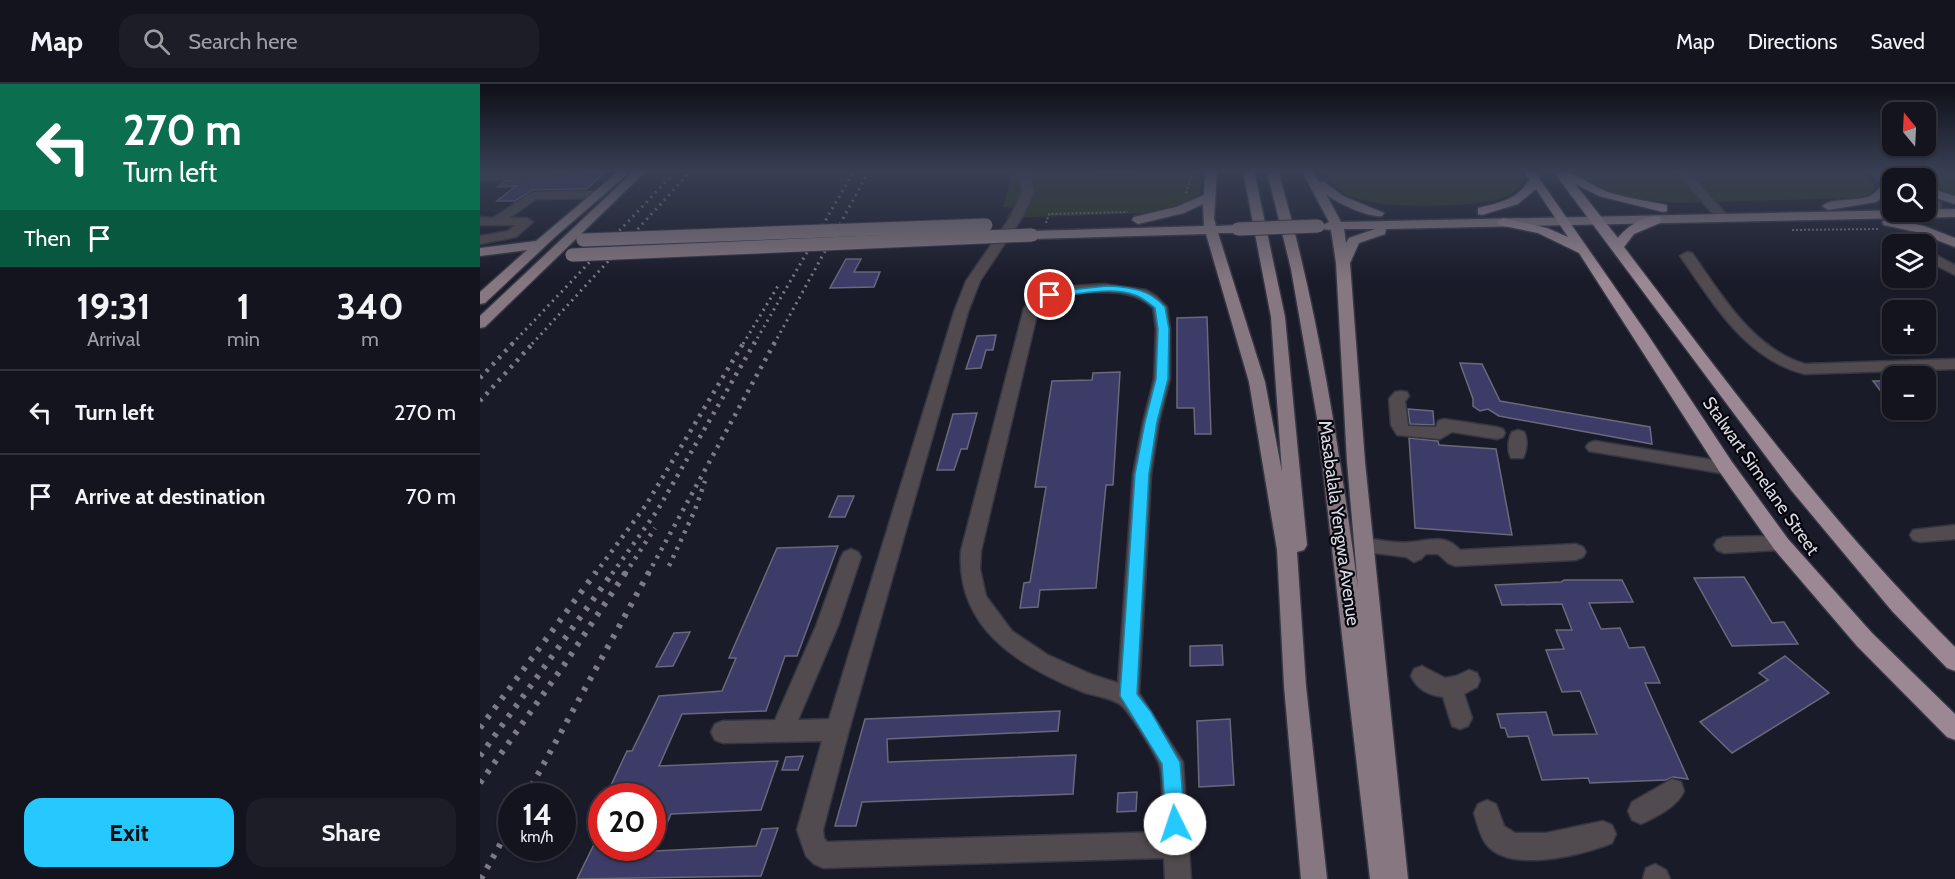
<!DOCTYPE html>
<meta charset="utf-8">
<style>
:root{--surface:#14141f;--page:#1d1d28;--text:#f1f3f6;--muted:#9d9ea4;--line:#33333d;--accent:#26c9fe}
body{margin:0;font-family:Cabin,sans-serif;background:var(--page);color:var(--text);height:100vh;display:flex;flex-direction:column;font-size:22px;white-space:nowrap}
*{box-sizing:border-box;margin:0}
p{font-size:20px;color:var(--muted)}
.icon{flex:none;width:33px;height:33px;fill:none;stroke:currentColor;stroke-width:2;stroke-linecap:round;stroke-linejoin:round}
.map{position:relative;flex:1;overflow:hidden}
.details{display:flex;flex-direction:column;background:var(--surface);width:480px}
.details>*{flex:none}
.guide{background:#0b6e4f;color:#fff;overflow:hidden}
.needle{width:39px;rotate:342deg}
.controls{position:absolute;left:1402px;top:18px;display:grid;gap:12px}
.controls a{display:grid;place-items:center;width:54px;height:54px;border-radius:12px;background:var(--surface);box-shadow:0 2px 4px #0004,0 0 0 2px var(--line);font-size:30px}
.speed{position:absolute;left:18px;top:699px;display:flex;gap:12px;font-size:30px;font-weight:700;text-align:center}
.speed>*{display:grid;place-content:center;width:78px;height:78px;border-radius:50%;background:var(--surface);box-shadow:0 2px 4px #0004,0 0 0 2px var(--line);line-height:1}
.speed small{font-size:15px;font-weight:400}
.speed .limit{border:9px solid #d22;background:#fff;color:#111}
.pin{position:absolute;display:grid;place-items:center;width:51px;height:51px;color:#fff;margin:-26px;border:3px solid #fff;border-radius:50%;box-shadow:0 2px 6px #0007}
.me{position:absolute;width:66px;margin:-33px;rotate:356deg;stroke-linejoin:round;filter:drop-shadow(0 0 4px #0008)}
.turn{display:flex;align-items:center;gap:21px;height:126px;padding:0 24px;font-size:27px}
.turn .icon{width:78px;height:78px;stroke-width:2.5}
.turn b{display:block;font-size:42px;line-height:51px}
.then{display:flex;align-items:center;height:57px;padding:0 24px;background:#0003;gap:12px;font-size:22px}
.eta{display:flex;justify-content:space-evenly;align-items:center;height:102px;text-align:center}
.eta b{font-size:36px;font-weight:700;line-height:42px}
.primary-button{display:flex;gap:12px;margin-top:auto;padding:12px 24px}
.primary-button a{flex:1;height:69px;border-radius:18px;background:var(--accent);color:#111;font-size:24px;font-weight:700;line-height:69px;text-align:center}
.primary-button a+a{background:var(--page);color:var(--text)}
ul{padding:0;list-style:none}
li{display:flex;align-items:center;gap:18px;height:84px;padding:0 24px;border-top:2px solid var(--line)}
li div{flex:1}
li b{display:block;font-size:22px}
li em{font-style:normal}
header{display:flex;align-items:center;gap:36px;box-sizing:border-box;height:84px;padding:0 30px;background:var(--surface);border-bottom:2px solid var(--line)}
header strong{font-size:28px}
nav{display:flex;gap:33px;margin-inline-start:auto;font-size:21px}
.search{width:420px;height:54px;background:var(--page);display:flex;align-items:center;gap:15px;box-sizing:border-box;padding:0 21px;border-radius:18px;color:var(--muted);font-size:22px}
main{display:flex;flex:1;min-height:0}
.map>svg:first-child{display:block}
.green{fill:#2b371a}
.building{fill:#3d3c68;stroke:#69697b;stroke-width:1.5}
.lines{fill:none;stroke-linecap:round;stroke-linejoin:round}
.minor-casing{stroke:#353643;stroke-width:3}
.major-casing{stroke:#353643;stroke-width:3}
.highway-casing{stroke:#353643;stroke-width:3}
.path{stroke:#747581;stroke-width:2;stroke-dasharray:2 2;stroke-linecap:butt}
.minor{fill:#514a4e;fill-rule:evenodd}
.major{fill:#867780;fill-rule:evenodd}
.highway{fill:#9b8894;fill-rule:evenodd}
.rail-far2{stroke:#7b7c88;stroke-width:3;stroke-dasharray:2 4.5;stroke-linecap:butt}
.rail-far1{stroke:#7b7c88;stroke-width:4.5;stroke-dasharray:3 6;stroke-linecap:butt}
.rail{stroke:#7b7c88;stroke-width:6;stroke-dasharray:4 8;stroke-linecap:butt}
.major-bridge-casing{stroke:#353643;stroke-width:15;stroke-linecap:butt}
.major-bridge{stroke:#867780;stroke-width:13}
.route{fill:#26c9fe;stroke:#1983a5;stroke-width:1.5}
.labels{text-anchor:middle;dominant-baseline:central;stroke-width:4.5;stroke-linejoin:round;paint-order:stroke}
.street-label{font-size:18px;fill:#d8d9e3;stroke:#06060c}
</style>
<header>
<strong>Map</strong>
<div class="search"><svg class="icon" aria-label="search" viewBox="0 0 24 24"><circle cx="10" cy="10" r="6"/><path d="M15 15l6 6"/></svg>Search here</div>
<nav><a>Map</a><a>Directions</a><a>Saved</a></nav>
</header>
<main>
<section class="details">
<div class="guide">
<div class="turn"><svg class="icon" aria-label="left" viewBox="0 0 24 24"><path d="M17 20v-9H6M10 6l-5 5 5 5"/></svg><div><b>270 m</b>Turn left</div></div>
<div class="then">Then<svg class="icon" aria-label="arrive" viewBox="0 0 24 24"><path d="M6 21V4h12l-3 4 3 4H6"/></svg></div>
</div>
<div class="eta">
<div><b>19:31</b><p>Arrival</p></div>
<div><b>1</b><p>min</p></div>
<div><b>340</b><p>m</p></div>
</div>
<ul>
<li><svg class="icon" aria-label="left" viewBox="0 0 24 24"><path d="M17 20v-9H6M10 6l-5 5 5 5"/></svg><div><b>Turn left</b></div><em>270 m</em></li>
<li><svg class="icon" aria-label="arrive" viewBox="0 0 24 24"><path d="M6 21V4h12l-3 4 3 4H6"/></svg><div><b>Arrive at destination</b></div><em>70 m</em></li>
</ul>
<div class="primary-button"><a>Exit</a><a>Share</a></div>
</section>
<div class="map">
<svg width="1475" height="795" viewBox="0 0 1475 795">
<rect width="100%" height="100%" fill="#1a1b29"/>
<g class="green">
<polygon points="533,87 724,87 719,114 699,123 675,129 525,134 534,124 523,123"/>
<path d="M 843,87 L 1039,87 L 1044,94 C 1042,103 1034,109 1025,113 C 999,124 905,125 878,115 C 862,110 852,101 843,87 Z"/>
<polygon points="1097,87 1379,87 1394,100 1392,111 1373,114 1197,119 1169,116 1133,109 1111,99"/>
<polygon points="1421,87 1475,87 1475,111 1446,102 1446,94 1430,94"/>
</g>
<g class="building">
<polygon points="126,87 107,105 53,106 35,117 17,117 36,102 18,103 24,97"/>
<polygon points="366,175 381,175 374,188 400,188 394,203 350,204"/>
<polygon points="727,233 731,350 715,350 714,324 697,324 697,234"/>
<polygon points="516,251 513,266 506,266 501,284 486,285 497,252"/>
<polygon points="980,279 1002,280 1020,317 1170,343 1172,360 1019,332 1008,325 1000,327 993,322 993,315"/>
<polygon points="640,288 633,401 626,401 616,504 560,506 558,523 540,524 544,499 550,498 566,403 555,403 572,297 612,296 613,289"/>
<polygon points="1393,297 1413,297 1413,310 1403,310"/>
<polygon points="928,325 953,327 954,341 930,340"/>
<polygon points="497,329 487,365 481,365 474,386 457,386 473,330"/>
<polygon points="929,354 958,357 959,361 1016,365 1032,451 935,444"/>
<polygon points="358,412 374,412 365,433 349,433"/>
<polygon points="358,462 317,572 305,572 286,627 202,630 179,682 298,677 281,726 191,730 175,767 276,762 282,745 298,744 281,792 97,795 122,744 122,769 172,767 172,712 126,712 147,667 152,667 179,612 242,607 256,574 249,574 297,464"/>
<polygon points="1264,493 1292,539 1304,538 1318,560 1252,562 1214,494"/>
<polygon points="1084,496 1142,496 1153,518 1109,519 1121,545 1140,544 1149,564 1164,563 1180,599 1165,599 1208,695 1193,693 1186,696 1110,699 1108,694 1062,696 1048,652 1028,653 1025,644 1021,644 1017,630 1066,628 1073,651 1117,650 1100,607 1082,608 1066,566 1084,565 1076,546 1092,546 1082,520 1022,521 1015,501 1081,498"/>
<polygon points="210,548 193,582 176,583 194,549"/>
<polygon points="742,561 743,581 710,582 710,562"/>
<polygon points="1305,572 1349,609 1252,669 1220,638 1288,596 1279,589"/>
<polygon points="580,627 578,647 407,655 408,678 596,671 593,710 382,718 376,742 355,742 385,635"/>
<polygon points="750,635 754,701 719,703 717,637"/>
<polygon points="323,672 318,686 302,686 306,673"/>
<polygon points="657,708 656,727 637,728 638,709"/>
</g>
<g class="lines">
<g class="minor-casing">
<g id="minor">
<polygon points="50,87 94,87 88,90 0,97 0,91"/>
<path d="M 538,87 L 549,87 L 554,108 L 543,132 L 500,197 L 488,228 L 369,646 L 343,746 L 344,754 L 347,758 L 682,748 C 682,732 684,694 679,680 C 674,668 651,631 642,622 C 634,614 614,612 603,608 C 539,582 476,545 481,467 L 544,224 L 552,215 L 563,209 L 594,202 L 624,200 L 666,206 L 676,212 L 687,223 L 690,245 L 690,295 L 679,338 L 671,390 L 659,609 L 703,678 L 711,795 L 685,795 L 684,774 L 343,784 L 334,780 L 326,772 L 317,746 L 342,657 L 243,659 L 235,656 L 231,648 L 235,640 L 243,637 L 295,636 L 336,542 L 361,473 L 364,468 L 371,465 L 378,468 L 381,473 L 358,542 L 318,636 L 349,635 L 474,228 L 486,197 L 531,132 L 542,108 ZM 609,208 C 633,208 655,207 673,224 L 676,245 L 674,295 L 663,338 L 653,390 L 638,599 L 613,591 L 568,571 L 532,547 L 506,512 L 500,485 L 501,467 L 558,226 C 567,210 593,210 609,208 Z"/>
<polygon points="1196,87 1207,87 1247,131 1247,137 1239,137"/>
<polygon points="1388,87 1400,87 1413,97 1413,106"/>
<polygon points="115,107 119,108 119,114 56,115 29,134 47,134 53,138 36,153 0,160 0,152 28,147 35,141 0,141 0,133 13,134 53,108"/>
<polygon points="1446,110 1461,119 1461,125 1453,125 1446,120"/>
<polygon points="1446,166 1475,181 1475,191 1446,176"/>
<path d="M 1207,168 L 1212,169 C 1242,211 1272,264 1325,280 L 1475,275 L 1475,285 L 1324,290 C 1264,274 1234,220 1200,172 Z"/>
<polygon points="921,307 927,308 929,312 925,317 928,342 956,343 958,337 964,335 1017,343 1023,345 1025,349 1023,353 1017,355 972,348 960,355 917,351 911,341 909,315 915,308"/>
<path d="M 1038,346 L 1044,348 C 1048,355 1047,367 1043,374 L 1031,374 C 1027,367 1028,355 1032,348 Z"/>
<polygon points="1115,357 1246,378 1252,380 1255,384 1252,388 1246,390 1109,367 1106,363 1109,359"/>
<polygon points="1475,441 1475,455 1440,458 1433,456 1430,451 1433,446"/>
<polygon points="1300,452 1307,454 1310,459 1307,464 1300,466 1244,469 1237,466 1234,461 1237,456 1244,453"/>
<path d="M 885,454 C 900,456 918,460 932,458 C 950,456 966,450 980,466 L 1096,460 L 1103,463 L 1106,468 L 1103,473 L 1096,476 L 975,482 L 968,479 L 958,470 L 946,470 L 941,475 L 934,478 L 926,473 L 878,467 L 875,462 L 878,457 Z"/>
<path d="M 942,582 L 965,594 L 976,592 L 989,586 L 997,589 L 1000,596 L 997,603 L 984,610 L 992,634 L 988,642 L 980,645 L 972,642 L 963,613 C 948,611 937,605 931,592 L 934,585 Z"/>
<path d="M 1192,695 L 1201,698 L 1204,707 C 1198,722 1176,733 1161,740 L 1152,736 L 1148,727 L 1152,718 Z"/>
<path d="M 1007,716 L 1016,720 L 1024,742 L 1035,749 L 1066,749 L 1123,737 L 1132,741 L 1136,750 L 1132,759 C 1103,771 1029,790 1006,760 C 1000,752 997,739 994,729 L 998,720 Z"/>
<polygon points="1175,780 1186,786 1190,795 1163,795 1166,784"/>
</g>
</g>
<g class="major-casing">
<g id="major">
<polygon points="139,87 150,88 76,152 5,219 0,220 0,208 47,166 0,172 0,164 56,157"/>
<polygon points="154,87 166,87 5,243 0,244 0,232"/>
<polygon points="725,87 737,87 734,134 736,142 758,141 764,145 758,149 738,149 785,298 802,388 791,233 763,87 774,87 805,233 827,461 824,466 817,468 826,602 847,795 821,795 804,602 797,466 769,298 726,150 552,155 546,151 552,147 724,142 723,120 704,129 658,140 652,136 654,133 696,123 724,111"/>
<path d="M 787,87 L 798,87 C 838,224 859,363 878,504 L 867,378 L 856,179 L 851,146 L 843,145 L 841,142 L 849,138 L 822,87 L 832,87 L 838,97 L 844,98 L 863,112 L 904,129 L 902,132 C 889,134 857,119 846,110 L 861,138 L 1475,125 L 1475,133 L 906,145 L 905,150 L 879,159 L 870,179 L 885,378 L 928,795 L 890,795 L 837,334 L 811,185 ZM 864,145 L 895,145 L 869,154 L 866,159 Z"/>
<path d="M 1409,97 L 1413,98 L 1411,107 L 1396,118 L 1348,126 L 1342,122 C 1353,113 1376,118 1390,112 C 1399,108 1401,99 1409,97 Z"/>
<polygon points="1446,103 1475,112 1475,120 1446,111"/>
<polygon points="1408,134 1444,142 1475,154 1475,163 1436,148 1404,141 1402,138"/>
</g>
</g>
<g class="highway-casing">
<g id="highway">
<path d="M 1044,87 L 1054,87 L 1166,248 L 1252,378 L 1308,455 L 1392,549 L 1475,630 L 1475,656 L 1467,653 L 1377,562 L 1294,465 L 1239,387 L 1099,169 L 1058,149 L 1019,141 L 1017,138 L 1023,134 L 1067,144 L 1088,153 L 1056,105 L 1038,120 L 1002,131 L 998,130 L 998,124 C 1018,119 1038,116 1049,96 Z"/>
<path d="M 1073,87 C 1094,85 1108,101 1128,108 C 1147,114 1168,117 1187,121 L 1187,127 L 1183,128 L 1119,112 L 1095,100 L 1138,154 C 1146,143 1166,130 1180,133 L 1182,136 L 1180,139 L 1154,150 L 1144,163 C 1249,301 1351,440 1475,563 L 1475,587 L 1467,584 L 1412,527 L 1311,406 Z"/>
</g>
</g>
<g class="path">
<polyline points="619,87 643,89 659,87"/>
<polyline points="706,109 713,87"/>
<polyline points="566,139 569,130 648,128"/>
<polyline points="1312,146 1399,145"/>
</g>
<use href="#minor" class="minor"/>
<use href="#major" class="major"/>
<use href="#highway" class="highway"/>
<g class="rail-far2">
<polyline points="32,260 196,87"/>
<polyline points="52,260 211,87"/>
<polyline points="263,260 298,202"/>
<polyline points="274,260 374,87"/>
<polyline points="294,260 389,87"/>
</g>
<g class="rail-far1">
<polyline points="0,294 34,258"/>
<polyline points="0,317 54,258"/>
<polyline points="189,482 215,426 225,397"/>
<polyline points="115,490 166,421 264,258"/>
<polyline points="132,490 177,427 275,258"/>
<polyline points="145,490 175,444"/>
<polyline points="168,490 295,258"/>
</g>
<g class="rail">
<polyline points="0,644 116,488"/>
<polyline points="0,672 133,488"/>
<polyline points="0,699 84,581 146,488"/>
<polyline points="46,712 169,488"/>
<polyline points="1,795 32,739"/>
</g>
<g class="major-bridge-casing">
<g id="major-bridge">
<polyline points="758,145 838,142"/>
<polyline points="103,156 506,141"/>
<polyline points="92,171 552,151"/>
</g>
</g>
<use href="#major-bridge" class="major-bridge"/>
</g>
<linearGradient id="sky" x2="0" y2="1"><stop stop-color="#0e0f17"/><stop offset="0.44" stop-color="#383f54"/><stop offset="1" stop-color="#383f54" stop-opacity="0"/></linearGradient>
<rect width="1475" height="198" fill="url(#sky)"/>
<path class="route" d="M 627,202 C 650,203 669,205 685,223 L 689,245 L 688,295 L 677,338 L 669,390 L 657,610 L 671,628 L 700,678 L 705,740 L 702,747 L 695,750 L 689,747 L 686,740 L 682,680 L 640,612 L 655,390 L 665,338 L 676,295 L 678,245 L 675,224 C 669,219 662,213 655,211 C 630,202 595,211 570,214 L 564,211 L 570,208 Z"/>
<g class="labels">
<g class="street-label">
<text transform="translate(1281 392) rotate(55)">Stalwart Simelane Street</text>
<text transform="translate(859 439) rotate(82)">Masabalala Yengwa Avenue</text>
</g>
</g>
</svg>
<div class="controls">
<a><svg class="needle" viewBox="-14 -14 28 28"><path d="M0-13l5 13h-10z" fill="#e53935"/><path d="M0 13l5-13h-10z" fill="#9d9ea4"/></svg></a>
<a><svg class="icon" aria-label="search" viewBox="0 0 24 24"><circle cx="10" cy="10" r="6"/><path d="M15 15l6 6"/></svg></a>
<a><svg class="icon" aria-label="layers" viewBox="0 0 24 24"><path d="M12 4l9 5-9 5-9-5zM3 14l9 5 9-5"/></svg></a>
<a>+</a>
<a>−</a>
</div>
<div class="speed"><div>14<small>km/h</small></div><div class="limit">20</div></div>
<div class="pin" style="left:570px;top:211px;background:#d93025"><svg class="icon" aria-label="arrive" viewBox="0 0 24 24"><path d="M6 21V4h12l-3 4 3 4H6"/></svg></div>
<svg class="me" style="left:695px;top:740px" viewBox="-20 -20 40 40"><circle r="19" fill="#fff"/><path d="M0-13L10 11 0 6-10 11z" fill="#26c9fe"/></svg>
</div>
</main>
